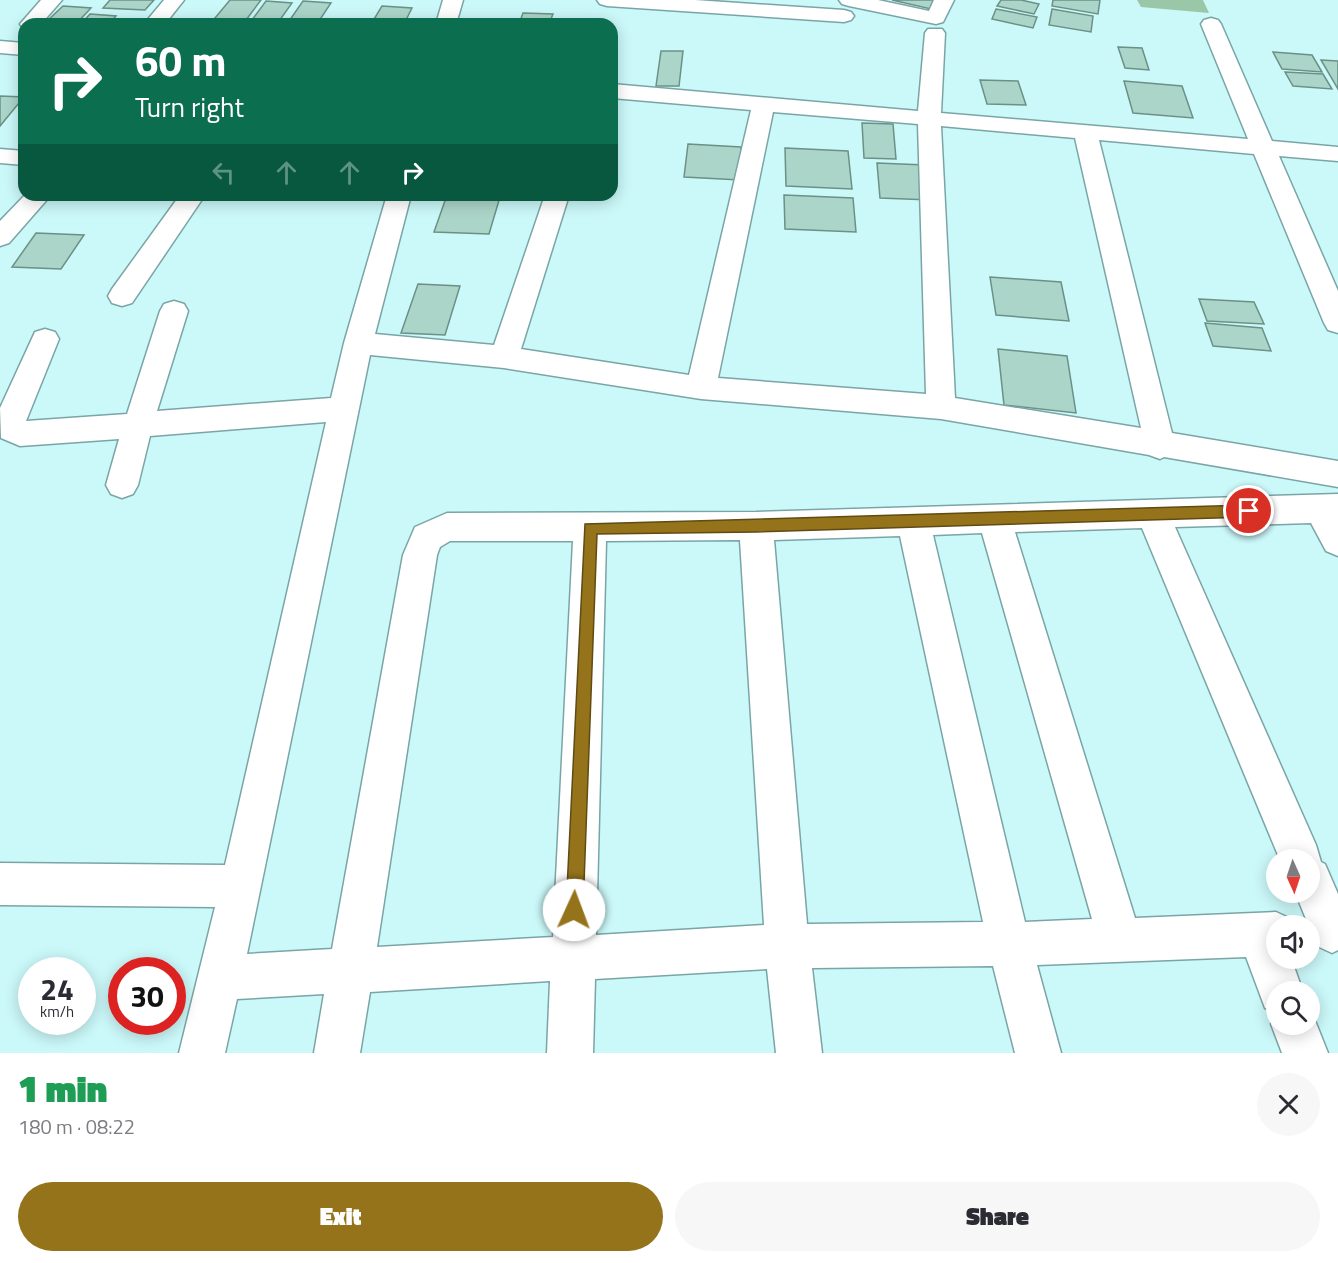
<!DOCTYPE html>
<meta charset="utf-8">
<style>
:root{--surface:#fff;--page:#f7f7f7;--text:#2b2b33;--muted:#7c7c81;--accent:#94731b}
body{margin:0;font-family:"Titillium Web",sans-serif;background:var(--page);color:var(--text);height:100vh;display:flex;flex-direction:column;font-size:22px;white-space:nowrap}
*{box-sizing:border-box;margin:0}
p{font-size:20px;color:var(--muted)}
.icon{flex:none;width:33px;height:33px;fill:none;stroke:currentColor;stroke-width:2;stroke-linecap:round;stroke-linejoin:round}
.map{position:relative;height:1053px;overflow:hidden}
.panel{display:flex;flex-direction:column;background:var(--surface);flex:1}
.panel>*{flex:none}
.banner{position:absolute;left:18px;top:18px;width:600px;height:183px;border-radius:18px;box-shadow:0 3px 15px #0003;background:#0b6e4f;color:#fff;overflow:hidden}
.needle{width:39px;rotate:177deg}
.buttons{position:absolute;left:1266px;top:849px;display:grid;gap:12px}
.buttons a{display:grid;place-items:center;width:54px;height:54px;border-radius:50%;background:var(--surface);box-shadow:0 3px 15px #0003;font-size:30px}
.speed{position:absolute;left:18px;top:957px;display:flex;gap:12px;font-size:30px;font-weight:700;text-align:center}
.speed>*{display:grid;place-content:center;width:78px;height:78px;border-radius:50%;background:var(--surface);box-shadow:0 3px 15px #0003;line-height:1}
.speed small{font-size:15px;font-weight:400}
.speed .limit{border:9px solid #d22;background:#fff;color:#111}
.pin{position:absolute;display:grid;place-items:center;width:51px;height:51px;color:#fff;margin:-26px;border:3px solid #fff;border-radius:50%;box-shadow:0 2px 6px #0007}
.me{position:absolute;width:66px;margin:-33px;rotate:2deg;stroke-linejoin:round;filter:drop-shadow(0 0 4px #0008)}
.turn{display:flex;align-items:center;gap:21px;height:126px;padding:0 18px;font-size:27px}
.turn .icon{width:78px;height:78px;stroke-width:2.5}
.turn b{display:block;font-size:42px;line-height:51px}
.lanes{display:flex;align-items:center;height:57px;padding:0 18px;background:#0003;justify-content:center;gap:30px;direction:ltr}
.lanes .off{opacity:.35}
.round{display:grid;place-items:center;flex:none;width:63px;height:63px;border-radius:32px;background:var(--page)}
.head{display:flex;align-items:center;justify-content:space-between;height:102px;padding:0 18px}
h1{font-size:36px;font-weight:800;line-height:45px;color:#1e9e55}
.button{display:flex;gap:12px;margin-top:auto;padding:12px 18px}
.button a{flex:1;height:69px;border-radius:36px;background:var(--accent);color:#fff;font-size:24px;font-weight:800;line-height:69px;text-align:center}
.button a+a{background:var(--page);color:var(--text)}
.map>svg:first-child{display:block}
.green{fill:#9ac7a7}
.building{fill:#acd5c9;stroke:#6b9186;stroke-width:1.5}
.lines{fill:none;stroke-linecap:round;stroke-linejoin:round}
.minor-casing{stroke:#7aa5a6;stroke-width:3}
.minor{fill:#fff;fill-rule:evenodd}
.route{fill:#94731b;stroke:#604b12;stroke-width:1.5}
</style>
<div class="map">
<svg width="1338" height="1053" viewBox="0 0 1338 1053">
<rect width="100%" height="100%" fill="#cbf8f9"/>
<polygon class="green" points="1137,0 1203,0 1209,13 1141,7"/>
<g class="building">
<polygon points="110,0 154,0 145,10 103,8"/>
<polygon points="230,0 261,0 243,24 210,24"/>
<polygon points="892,0 935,0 931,9"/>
<polygon points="1001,0 1021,0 1039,4 1034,14 997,6"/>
<polygon points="1053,0 1100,0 1098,14 1052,6"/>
<polygon points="266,1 292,3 277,24 249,24"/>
<polygon points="303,1 331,3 317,24 287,24"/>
<polygon points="63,6 91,8 76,24 44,24"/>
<polygon points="382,6 412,8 404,24 371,24"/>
<polygon points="996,9 1037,17 1033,28 992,19"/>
<polygon points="1052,9 1093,16 1091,32 1049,25"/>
<polygon points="523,13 553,14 549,24 519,24"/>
<polygon points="90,14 116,16 109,24 81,24"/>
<polygon points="1118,47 1142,48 1149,70 1125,68"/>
<polygon points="661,51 683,51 679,86 656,86"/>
<polygon points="1273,52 1312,55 1322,72 1282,69"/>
<polygon points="1321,60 1338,61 1338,89"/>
<polygon points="1285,72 1323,74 1332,89 1293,86"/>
<polygon points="980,80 1018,81 1026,105 987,104"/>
<polygon points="1124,81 1182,86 1193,118 1133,113"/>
<polygon points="0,96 24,97 0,126"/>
<polygon points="862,123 893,124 896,159 864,158"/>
<polygon points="688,144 741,147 740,180 684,177"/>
<polygon points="785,148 848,151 852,189 786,186"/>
<polygon points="877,163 925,165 930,200 880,198"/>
<polygon points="447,195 500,197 489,234 434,232"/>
<polygon points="784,195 853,198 856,232 785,229"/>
<polygon points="36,233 84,235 61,269 12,267"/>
<polygon points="990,277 1061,282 1069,321 996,315"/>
<polygon points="418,284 460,286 445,335 401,333"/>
<polygon points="1199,299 1254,302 1264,324 1207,321"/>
<polygon points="1205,323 1262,328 1271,351 1213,346"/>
<polygon points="998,349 1067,356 1076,413 1004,405"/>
</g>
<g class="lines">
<g class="minor-casing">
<g id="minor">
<polygon points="41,0 62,0 41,24 24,24 23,28 20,24"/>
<polygon points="164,0 184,0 165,24 144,24"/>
<polygon points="443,0 463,0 456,24 436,24"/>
<polygon points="597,0 695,0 844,10 851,12 854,16 851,20 844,22 607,6 600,4"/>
<polygon points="839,0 878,0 929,11 934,0 954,0 943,22 936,24 849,6 842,4"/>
<path d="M 1211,18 L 1218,20 L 1221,24 L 1272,141 L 1338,147 L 1338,161 L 1279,156 L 1338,291 L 1338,333 L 1328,330 L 1324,323 L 1254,154 L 1099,140 L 1172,433 L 1338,461 L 1338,487 L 1164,457 L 1160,459 L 1149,455 L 941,419 L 701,399 L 504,368 L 370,355 L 247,954 L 332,949 L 403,555 L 415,527 L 447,513 L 756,512 L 1338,494 L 1338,556 L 1326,551 L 1311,523 L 1175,527 L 1316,845 L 1321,862 L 1325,864 L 1338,894 L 1338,950 L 1332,953 L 1317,946 L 1295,892 L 1310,892 L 1310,860 L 1280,860 L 1142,528 L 1015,532 L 1135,918 L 1276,912 L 1291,919 L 1294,926 L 1276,926 L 1276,958 L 1291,958 L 1303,992 L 1276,992 L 1276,1024 L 1310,1024 L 1310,1008 L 1328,1053 L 1282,1053 L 1271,1024 L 1276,1012 L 1265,1008 L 1246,957 L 1037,965 L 1061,1053 L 1015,1053 L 993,966 L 812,968 L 822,1053 L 776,1053 L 767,969 L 595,979 L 593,1053 L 547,1053 L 550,981 L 370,992 L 360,1053 L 314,1053 L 324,994 L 237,999 L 225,1053 L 179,1053 L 215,907 L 0,905 L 0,863 L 225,865 L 326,422 L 150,436 L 138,485 L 133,494 L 122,498 L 111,494 L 106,485 L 119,439 L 20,446 L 1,438 L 0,408 L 35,332 L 45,329 L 55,332 L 59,339 L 26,421 L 127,414 L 160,311 L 164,304 L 174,301 L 184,304 L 188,311 L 157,411 L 331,398 L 344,343 L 387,195 L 411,195 L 375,334 L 494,345 L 545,195 L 569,195 L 521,349 L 689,375 L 751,110 L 612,98 L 612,84 L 918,111 L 925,33 L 928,29 L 942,29 L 945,33 L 941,113 L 1248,139 L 1201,24 L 1204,20 ZM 773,112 L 918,124 L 926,394 L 718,378 ZM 941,126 L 1075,138 L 1141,428 L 955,398 ZM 982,533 L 1092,919 L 1025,922 L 933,535 ZM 900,536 L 983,922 L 807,924 L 774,540 ZM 740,540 L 764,925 L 596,935 L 606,541 ZM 450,541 L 573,541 L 553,937 L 377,947 L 437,555 L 440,547 Z"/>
<polygon points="0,41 24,43 24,55 0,53"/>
<polygon points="0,149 24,151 24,165 0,163"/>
<polygon points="25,195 51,195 9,243 0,246 0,221"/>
<polygon points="180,195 205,195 132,303 122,306 112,303 108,296 112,289"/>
</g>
</g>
<use href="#minor" class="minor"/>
</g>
<polygon class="route" points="1249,505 1253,507 1255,511 1253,515 1249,517 756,532 597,534 583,910 581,917 574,919 568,917 566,910 585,524"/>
</svg>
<div class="buttons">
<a><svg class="needle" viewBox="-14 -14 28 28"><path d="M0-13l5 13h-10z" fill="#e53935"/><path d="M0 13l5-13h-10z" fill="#7c7c81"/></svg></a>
<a><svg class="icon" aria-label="sound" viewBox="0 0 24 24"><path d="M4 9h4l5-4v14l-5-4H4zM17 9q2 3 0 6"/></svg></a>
<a><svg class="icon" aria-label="search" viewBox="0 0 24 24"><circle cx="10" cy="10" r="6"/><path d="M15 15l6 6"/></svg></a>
</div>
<div class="speed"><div>24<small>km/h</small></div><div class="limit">30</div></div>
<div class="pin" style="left:1249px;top:511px;background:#d93025"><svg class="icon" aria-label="arrive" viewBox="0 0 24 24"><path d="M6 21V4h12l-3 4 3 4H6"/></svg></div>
<svg class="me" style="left:574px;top:910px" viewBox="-20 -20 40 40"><circle r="19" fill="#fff"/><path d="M0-13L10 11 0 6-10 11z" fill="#94731b"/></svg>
<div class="banner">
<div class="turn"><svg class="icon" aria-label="right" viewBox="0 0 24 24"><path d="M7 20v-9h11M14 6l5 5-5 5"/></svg><div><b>60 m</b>Turn right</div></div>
<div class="lanes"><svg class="icon off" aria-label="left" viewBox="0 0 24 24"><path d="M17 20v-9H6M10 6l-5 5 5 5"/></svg><svg class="icon off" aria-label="ahead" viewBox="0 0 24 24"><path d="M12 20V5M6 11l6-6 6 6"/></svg><svg class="icon off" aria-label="ahead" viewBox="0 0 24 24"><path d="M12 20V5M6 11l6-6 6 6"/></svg><svg class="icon" aria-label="right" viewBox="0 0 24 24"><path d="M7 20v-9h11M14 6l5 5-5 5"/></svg></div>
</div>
</div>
<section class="panel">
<div class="head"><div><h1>1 min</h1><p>180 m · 08:22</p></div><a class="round"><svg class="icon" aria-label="close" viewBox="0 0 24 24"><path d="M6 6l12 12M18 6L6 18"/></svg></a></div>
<div class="button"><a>Exit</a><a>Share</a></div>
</section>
